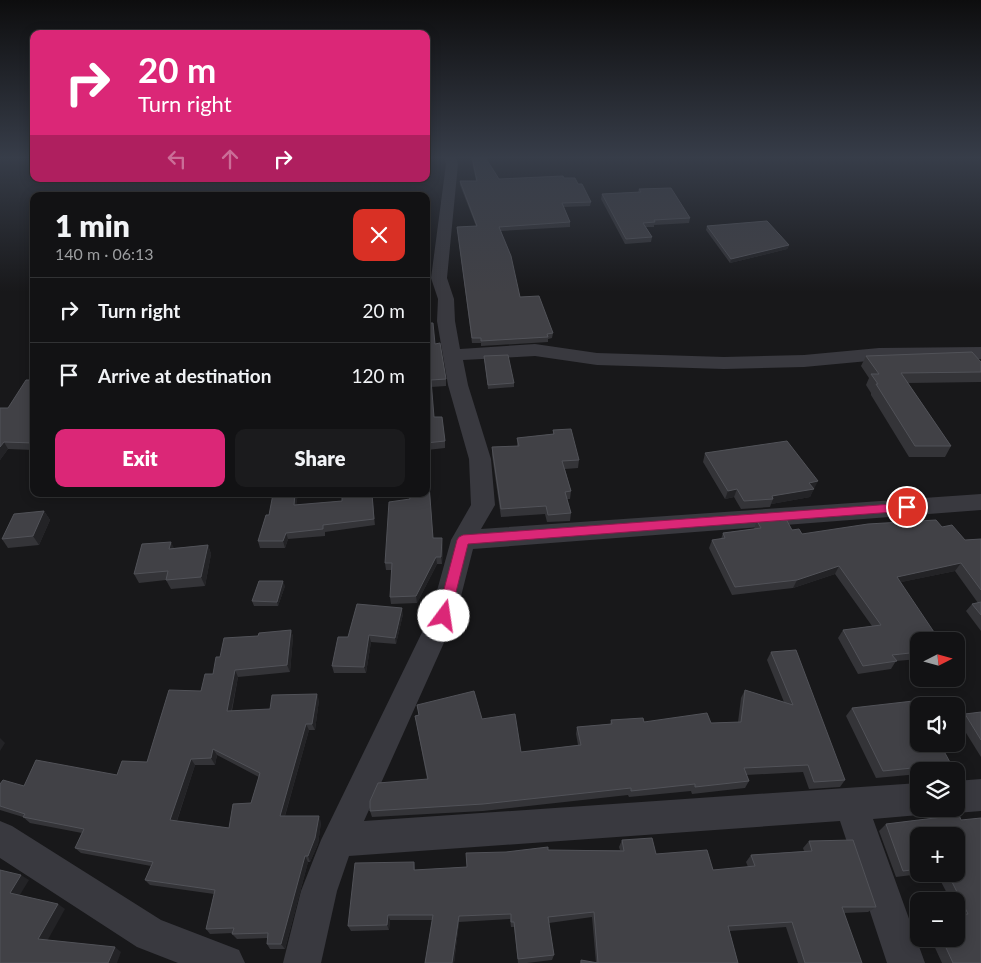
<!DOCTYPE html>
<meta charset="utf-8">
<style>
:root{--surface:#121214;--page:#1b1b1d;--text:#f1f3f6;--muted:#9c9ea0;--line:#313234;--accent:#db2777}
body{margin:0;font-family:Lato,sans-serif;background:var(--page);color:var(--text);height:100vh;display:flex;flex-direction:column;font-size:19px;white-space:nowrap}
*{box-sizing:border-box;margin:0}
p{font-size:16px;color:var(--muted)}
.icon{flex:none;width:28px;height:28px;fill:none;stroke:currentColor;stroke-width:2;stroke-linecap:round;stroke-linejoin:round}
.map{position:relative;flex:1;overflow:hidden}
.sheet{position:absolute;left:30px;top:192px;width:400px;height:305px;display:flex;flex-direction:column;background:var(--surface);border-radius:10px;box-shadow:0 2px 12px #0003,0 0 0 1px var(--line)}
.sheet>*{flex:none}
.top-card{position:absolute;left:30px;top:30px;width:400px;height:152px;border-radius:10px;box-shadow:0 2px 12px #0003,0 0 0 1px var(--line);background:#db2777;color:#fff;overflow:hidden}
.needle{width:32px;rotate:84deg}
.buttons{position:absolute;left:910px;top:632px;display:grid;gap:10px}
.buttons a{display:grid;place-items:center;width:55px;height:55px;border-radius:10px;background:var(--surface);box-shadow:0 2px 12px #0003,0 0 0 1px var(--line);font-size:25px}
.pin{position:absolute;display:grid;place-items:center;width:42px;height:42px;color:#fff;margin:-21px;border:2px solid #fff;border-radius:50%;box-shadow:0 1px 5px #0007}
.me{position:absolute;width:55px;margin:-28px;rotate:14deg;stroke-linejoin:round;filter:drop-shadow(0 0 4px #0008)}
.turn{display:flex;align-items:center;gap:18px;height:105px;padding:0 25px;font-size:22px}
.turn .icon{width:65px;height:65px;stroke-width:2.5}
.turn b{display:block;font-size:35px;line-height:42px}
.lanes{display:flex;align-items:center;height:48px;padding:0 25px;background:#0003;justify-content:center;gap:25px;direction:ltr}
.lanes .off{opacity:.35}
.round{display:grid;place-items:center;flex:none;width:52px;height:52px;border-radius:10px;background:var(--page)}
.summary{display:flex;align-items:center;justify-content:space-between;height:85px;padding:0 25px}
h1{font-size:30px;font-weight:800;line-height:38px}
.primary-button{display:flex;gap:10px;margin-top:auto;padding:10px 25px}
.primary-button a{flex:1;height:58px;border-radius:10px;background:var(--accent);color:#fff;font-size:20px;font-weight:800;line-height:58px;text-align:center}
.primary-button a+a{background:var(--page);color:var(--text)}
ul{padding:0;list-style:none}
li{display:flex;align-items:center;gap:15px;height:65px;padding:0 25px;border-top:1px solid var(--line)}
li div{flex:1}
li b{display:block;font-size:19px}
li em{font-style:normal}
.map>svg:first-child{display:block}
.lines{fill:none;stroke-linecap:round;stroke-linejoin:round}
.minor{fill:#39393f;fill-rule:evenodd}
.wall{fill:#343438;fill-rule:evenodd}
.shaded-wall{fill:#232326}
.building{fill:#414146;stroke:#515258;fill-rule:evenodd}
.route{fill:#db2777;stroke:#8e194d}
</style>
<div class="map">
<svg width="981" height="963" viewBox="0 0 981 963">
<rect width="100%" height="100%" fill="#18181a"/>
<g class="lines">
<g class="minor">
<polygon points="444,157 456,157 458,164 447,278 454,299 455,321 460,349 535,344 597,353 724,357 804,355 879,348 981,347 981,359 879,360 804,367 724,369 597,365 535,356 463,360 468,385 491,459 495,505 481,529 981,494 981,510 473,549 456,616 364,821 919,783 919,809 931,809 930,810 919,815 873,819 925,963 887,963 840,821 349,856 337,891 321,963 283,963 301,891 321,840 430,616 451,540 471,505 469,459 448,385 437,321 438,299 431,278 446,164"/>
<polygon points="981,779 981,811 956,813 945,809 956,809 956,781"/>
<polygon points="0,821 12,826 161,920 239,950 245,963 178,963 137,947 0,858"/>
</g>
</g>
<g class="wall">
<polygon points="471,157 485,157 499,179 564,178 578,184 591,202 590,206 564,207 570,222 570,227 501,231 520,297 553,333 552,338 548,339 548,342 481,346 481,343 472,343 457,227 476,226 460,185 460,181 476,181"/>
<polygon points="639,189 690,218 689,223 654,225 654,227 646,227 652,237 651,242 625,244 601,199 602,194 638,192"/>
<polygon points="707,226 789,245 787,249 730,263 706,230"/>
<polygon points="426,323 435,344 446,379 446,386 431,387 434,417 445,441 445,448 427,450 433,538 443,545 442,564 437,564 417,603 391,604 390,597 392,570 386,570 385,563 410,499"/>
<polygon points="484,356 514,383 514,387 488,389"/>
<polygon points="866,356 981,362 981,382 908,383 951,446 945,457 909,457 871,395 871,393 866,385 869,378 861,366"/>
<polygon points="34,380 34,450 8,449 0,460 8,408"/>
<polygon points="553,430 579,460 578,468 565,469 571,491 570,499 567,499 571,513 570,521 547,522 545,514 501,517 492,455 492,447 517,446 517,438 553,434"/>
<polygon points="705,453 814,489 813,490 810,497 771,504 770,507 741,509 734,497 725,499 703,462"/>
<polygon points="298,494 296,505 342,501 372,494 375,525 325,532 325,536 288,539 285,548 260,548 258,541"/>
<polygon points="44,511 50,520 39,545 8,548 2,539"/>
<polygon points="757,521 792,530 802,534 942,527 965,540 981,539 981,631 966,611 972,604 978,603 955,571 901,582 919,641 919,659 896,661 891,669 858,674 838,638 843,630 872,626 835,574 793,588 732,595 709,548 712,540 721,539 723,533 754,529"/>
<polygon points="208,545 211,554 205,586 171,589 166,580 139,583 134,574 174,548"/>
<polygon points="285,586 278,606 254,606 252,601"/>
<polygon points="403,614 396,644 371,642 366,673 334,673 332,666 348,637"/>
<path d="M 291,630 L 293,637 L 290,672 L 238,677 L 232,711 L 270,709 L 319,700 L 315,730 L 309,730 L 285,816 L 321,822 L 318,844 L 310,862 L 308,862 L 285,949 L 270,949 L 267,944 L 268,938 L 237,939 L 232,934 L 233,933 L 210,934 L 206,929 L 214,894 L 150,885 L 145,880 L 151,866 L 81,853 L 75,848 L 82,833 L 30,823 L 23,817 L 0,810 L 0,784 L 24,786 L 117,775 L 147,762 L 213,674 L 220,657 L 258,636 ZM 217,755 L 259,777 L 251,803 L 229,828 L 177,821 L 195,765 L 215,765 Z"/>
<polygon points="771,652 845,780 840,787 809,789 803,772 746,775 749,781 745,788 692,794 691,791 629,797 628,795 483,811 372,817 370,811 427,779 415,716 419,715 417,705 482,719 521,752 578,745 576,734 577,727 610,724 611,720 644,722 711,723 738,722 741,698 745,690 784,702 767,660"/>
<polygon points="852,708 919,744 951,764 943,771 919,771 919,774 876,778 846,716"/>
<polygon points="981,712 981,757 958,720 965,714"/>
<polygon points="959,815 981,963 942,963 931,939 956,939 957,915 956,912 956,901 951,901 937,874 956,874 919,836 919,874 920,874 896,877 879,831 886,824"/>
<polygon points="622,840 656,854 713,870 748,867 746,862 751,855 804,851 803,848 809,841 876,907 868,912 844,913 862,963 798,963 786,927 729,931 738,963 580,963 581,960 596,963 592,917 549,923 554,955 552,960 527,963 518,963 514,927 511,927 510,919 459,922 454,963 425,963 432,920 390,920 389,930 351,931 348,926 414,862 415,870 467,867 506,852 548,850 620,850 619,847"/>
</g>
<g class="shaded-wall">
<polygon points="789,245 787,249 730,263 731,259"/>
<polygon points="4,442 8,449 0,460 0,447"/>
<polygon points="818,481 810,497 771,504 773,499 772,496 809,483"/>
<polygon points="737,489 734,497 725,499 728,491"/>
<polygon points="295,494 298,494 295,512 294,505"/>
<polygon points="372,494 373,500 375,525 374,519"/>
<polygon points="44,511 50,520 39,545 33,536"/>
<polygon points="286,533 288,539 285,548 283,541"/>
<polygon points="442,538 443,545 442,564 441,557"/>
<polygon points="171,542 175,550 169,549"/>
<polygon points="208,545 211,554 205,586 201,577"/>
<polygon points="436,557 437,564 417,603 416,596"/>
<polygon points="961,563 955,571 892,584 897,577"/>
<polygon points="839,566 835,574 793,588 797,580"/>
<polygon points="283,581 285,586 278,606 277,602"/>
<polygon points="402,608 403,614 396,644 395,638"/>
<polygon points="291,630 293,637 290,672 287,665"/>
<polygon points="369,635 371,642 366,673 364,667"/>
<polygon points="235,670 238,677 230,717 227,711"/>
<polygon points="317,694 319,700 315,730 312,724"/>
<polygon points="306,724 309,730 283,822 280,816"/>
<polygon points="0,738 5,743 0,751"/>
<polygon points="213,749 217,755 215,765 211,758"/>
<polygon points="191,759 195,765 175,826 170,820"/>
<polygon points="319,816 321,822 318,844 310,862 308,856"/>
<polygon points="305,856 308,862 285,949 281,944"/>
<polygon points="21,875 29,880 18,898 10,893"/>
<polygon points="58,904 65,909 46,943 38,939"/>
<polygon points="388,915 390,920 389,930 387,925"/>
<polygon points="459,916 459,922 454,963 452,963"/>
<polygon points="115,947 121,952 117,963 108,963"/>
</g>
<g class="building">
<polygon points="472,157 485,157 499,179 563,176 564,178 575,178 578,184 582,184 591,202 562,203 570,222 499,227 511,256 520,297 539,296 553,333 547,334 548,337 481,341 481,338 472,338 457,227 477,226 460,181 477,181"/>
<polygon points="671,188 690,218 654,220 655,222 643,223 652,237 626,239 602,194 641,192 639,189"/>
<polygon points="767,221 789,245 731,259 707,226"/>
<polygon points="426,323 433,323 435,344 440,343 446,379 431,380 434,417 442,417 445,441 426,443"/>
<polygon points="972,352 981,362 981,372 901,373 951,446 915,446 876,384 878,384 871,374 879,374 866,356"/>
<polygon points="508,355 514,383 488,385 484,356"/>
<polygon points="26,380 34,380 34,443 4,442 0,447 0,408 8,408"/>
<polygon points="571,429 579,460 562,461 571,491 565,492 571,513 548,515 546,506 501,509 492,447 519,446 517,438 554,434 553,430"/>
<polygon points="787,441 818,481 809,483 814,489 772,496 773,499 744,501 737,489 728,491 705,453"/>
<polygon points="426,444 433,538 442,538 441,557 436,557 416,596 390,597 392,563 385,563 389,502 410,499 409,494 426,494"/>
<polygon points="273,494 295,494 294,505 342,501 342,497 372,494 374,519 323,525 323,529 286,533 283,541 258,541 266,515 269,515"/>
<polygon points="44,511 33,536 2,539 14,514"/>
<polygon points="786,519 792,530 799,529 802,534 868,524 936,520 942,527 952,525 965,540 981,539 981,590 961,563 897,577 940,641 919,641 919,652 892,655 897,661 863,666 843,630 881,625 839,566 797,580 735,587 712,540 725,538 723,533 761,528 757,521"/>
<polygon points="171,542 169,549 208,545 201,577 166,580 168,571 134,574 142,544"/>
<polygon points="259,581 283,581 277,602 252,601"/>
<polygon points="981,602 981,615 972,604"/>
<polygon points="357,604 402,608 395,638 369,635 364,667 332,666 338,637 348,637"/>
<path d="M 291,630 L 287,665 L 235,670 L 227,711 L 270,709 L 272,695 L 317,694 L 312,724 L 306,724 L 280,816 L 319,816 L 315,838 L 308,856 L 305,856 L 281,944 L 267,944 L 268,933 L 232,934 L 234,928 L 206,929 L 215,890 L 145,880 L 153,862 L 75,848 L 84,829 L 23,817 L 25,814 L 0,806 L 0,784 L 3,780 L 24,786 L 36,760 L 117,775 L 122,761 L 147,762 L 169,690 L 201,691 L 205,674 L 213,674 L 216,657 L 220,657 L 224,638 L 258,636 L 259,633 ZM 213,749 L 260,773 L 251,803 L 233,804 L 229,828 L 170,820 L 191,759 L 211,758 Z"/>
<polygon points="796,650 845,780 814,782 808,765 744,768 749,781 695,787 695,784 631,791 631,788 483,804 370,811 370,801 378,783 428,779 415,716 419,715 417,705 474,691 482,719 515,714 521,752 581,745 577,727 612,724 611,720 643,718 644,722 707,713 711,723 741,722 745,690 793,705 771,652"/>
<polygon points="922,700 925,706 919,706 919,744 940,744 951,764 883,771 852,708"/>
<polygon points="981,712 981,740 965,714"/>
<polygon points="959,815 961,820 981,818 981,963 953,963 942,939 956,939 956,915 968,914 948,874 956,874 956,836 919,836 919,869 903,871 886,824"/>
<polygon points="652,838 656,854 707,850 713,870 755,866 751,855 812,851 809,841 853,840 876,907 842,907 862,963 805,963 792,922 728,926 738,963 598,963 594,912 548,917 554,955 518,959 514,922 511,922 511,914 459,916 452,963 425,963 433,915 388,915 387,925 348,926 355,863 414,862 414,870 467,867 466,853 506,852 548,847 548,850 624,851 622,840"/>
<polygon points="0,870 21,875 10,893 58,904 38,939 115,947 108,963 0,963"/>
<polygon points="581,960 598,963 581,963"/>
</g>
<linearGradient id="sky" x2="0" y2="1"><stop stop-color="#0d0d0e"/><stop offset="0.54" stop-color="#373d49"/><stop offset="1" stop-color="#373d49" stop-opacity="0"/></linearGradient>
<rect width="981" height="292" fill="url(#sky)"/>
<polygon class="route" points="907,503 913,507 907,511 468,544 450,616 448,620 444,622 439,620 437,616 457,540 459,537 463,535"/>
</svg>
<div class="buttons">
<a><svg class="needle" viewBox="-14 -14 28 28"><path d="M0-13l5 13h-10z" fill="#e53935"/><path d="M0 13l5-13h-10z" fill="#9c9ea0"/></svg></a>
<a><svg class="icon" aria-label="sound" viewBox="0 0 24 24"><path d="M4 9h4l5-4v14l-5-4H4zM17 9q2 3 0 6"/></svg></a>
<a><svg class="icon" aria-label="layers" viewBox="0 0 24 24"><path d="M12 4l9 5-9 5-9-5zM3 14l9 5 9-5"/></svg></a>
<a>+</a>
<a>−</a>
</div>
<div class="pin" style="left:907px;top:507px;background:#d93025"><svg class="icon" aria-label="arrive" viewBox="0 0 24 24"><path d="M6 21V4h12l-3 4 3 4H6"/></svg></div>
<svg class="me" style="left:444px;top:616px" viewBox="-20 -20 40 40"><circle r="19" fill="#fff"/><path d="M0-13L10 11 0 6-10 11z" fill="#db2777"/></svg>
<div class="top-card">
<div class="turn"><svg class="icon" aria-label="right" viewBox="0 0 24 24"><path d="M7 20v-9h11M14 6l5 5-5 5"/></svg><div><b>20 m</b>Turn right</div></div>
<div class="lanes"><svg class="icon off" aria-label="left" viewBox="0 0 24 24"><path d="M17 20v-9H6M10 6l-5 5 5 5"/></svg><svg class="icon off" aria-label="ahead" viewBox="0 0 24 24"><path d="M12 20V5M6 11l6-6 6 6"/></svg><svg class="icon" aria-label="right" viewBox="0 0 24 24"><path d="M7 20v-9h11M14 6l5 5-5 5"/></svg></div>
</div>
<section class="sheet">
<div class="summary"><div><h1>1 min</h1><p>140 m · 06:13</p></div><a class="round" style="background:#d93025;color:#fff"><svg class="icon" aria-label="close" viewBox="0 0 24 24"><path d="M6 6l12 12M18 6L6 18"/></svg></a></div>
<ul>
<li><svg class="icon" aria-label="right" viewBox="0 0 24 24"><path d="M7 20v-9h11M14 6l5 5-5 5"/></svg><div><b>Turn right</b></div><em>20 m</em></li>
<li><svg class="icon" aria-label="arrive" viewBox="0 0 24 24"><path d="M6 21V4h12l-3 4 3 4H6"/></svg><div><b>Arrive at destination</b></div><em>120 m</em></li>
</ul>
<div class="primary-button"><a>Exit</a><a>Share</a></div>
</section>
</div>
